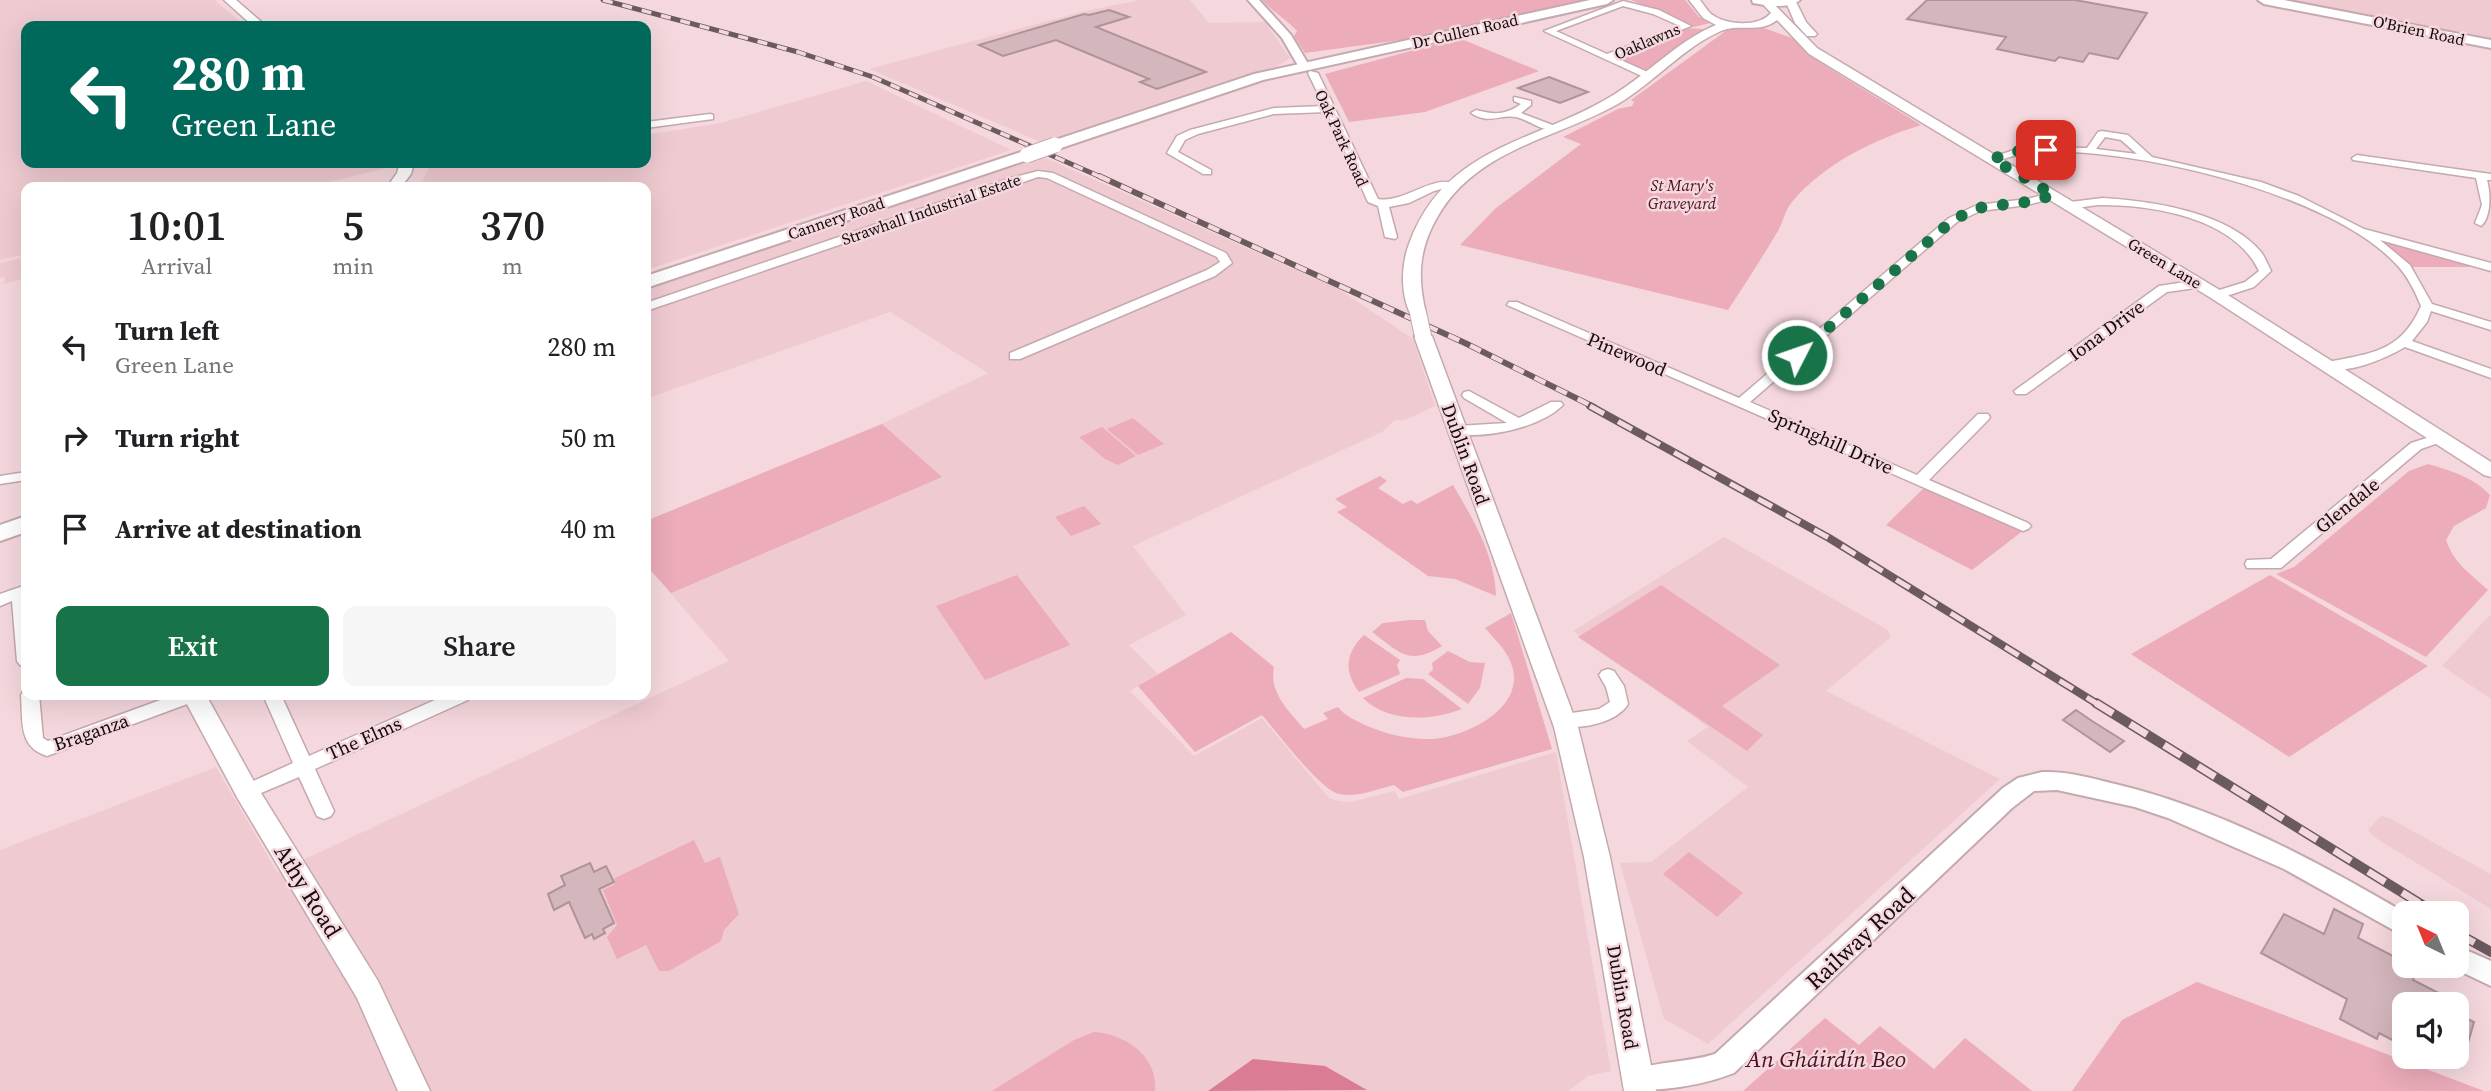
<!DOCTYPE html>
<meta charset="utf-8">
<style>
:root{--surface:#fff;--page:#f6f6f6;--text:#202124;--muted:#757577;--accent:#187448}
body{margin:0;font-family:"Source Serif 4",serif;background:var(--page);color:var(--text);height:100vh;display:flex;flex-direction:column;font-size:26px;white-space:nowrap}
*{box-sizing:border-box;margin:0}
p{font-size:23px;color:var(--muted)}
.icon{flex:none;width:38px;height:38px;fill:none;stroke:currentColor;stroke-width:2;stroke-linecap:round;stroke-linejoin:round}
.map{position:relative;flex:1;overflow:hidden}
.side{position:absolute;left:21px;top:182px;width:630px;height:518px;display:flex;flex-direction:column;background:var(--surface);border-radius:14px;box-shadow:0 7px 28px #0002}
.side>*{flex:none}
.hud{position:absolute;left:21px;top:21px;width:630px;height:147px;border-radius:14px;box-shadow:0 7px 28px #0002;background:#00695c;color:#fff;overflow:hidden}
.needle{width:46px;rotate:317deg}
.controls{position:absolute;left:2392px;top:901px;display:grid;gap:14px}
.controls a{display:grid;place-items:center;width:77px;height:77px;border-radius:14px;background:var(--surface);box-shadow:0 7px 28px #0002;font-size:35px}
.pin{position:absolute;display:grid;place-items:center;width:60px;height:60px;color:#fff;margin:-30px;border-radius:14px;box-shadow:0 4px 10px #0006}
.me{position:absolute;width:77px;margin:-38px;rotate:49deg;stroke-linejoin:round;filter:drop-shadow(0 0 5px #0008)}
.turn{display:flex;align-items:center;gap:24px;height:147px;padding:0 35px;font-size:32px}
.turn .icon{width:91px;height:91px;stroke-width:2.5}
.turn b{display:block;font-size:49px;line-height:60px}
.eta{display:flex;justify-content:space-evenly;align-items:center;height:119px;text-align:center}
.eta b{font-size:42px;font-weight:600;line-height:49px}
.cta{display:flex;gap:14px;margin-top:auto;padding:14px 35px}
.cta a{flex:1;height:80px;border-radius:14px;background:var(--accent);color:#fff;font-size:28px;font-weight:600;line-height:80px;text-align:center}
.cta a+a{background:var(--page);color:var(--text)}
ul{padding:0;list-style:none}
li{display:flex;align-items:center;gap:21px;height:91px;padding:0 35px}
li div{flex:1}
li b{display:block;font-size:26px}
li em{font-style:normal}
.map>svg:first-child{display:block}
.built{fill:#efcad1}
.green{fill:#ecacba}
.forest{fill:#da7c94}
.building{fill:#d3b7bd;stroke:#ae9499;stroke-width:2}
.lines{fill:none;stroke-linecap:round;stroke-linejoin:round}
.minor-casing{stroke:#c4a9ae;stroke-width:3}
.tertiary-casing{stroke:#c4a9ae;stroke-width:4}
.secondary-casing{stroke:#c4a9ae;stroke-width:3}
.primary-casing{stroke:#c4a9ae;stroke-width:4}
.minor{fill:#fff;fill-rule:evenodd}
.tertiary{fill:#fff;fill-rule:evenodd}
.secondary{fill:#fff;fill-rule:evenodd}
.primary{fill:#fff;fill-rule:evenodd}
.rail-far3-casing{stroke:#6c5b5e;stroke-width:5}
.rail-far2-casing{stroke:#6c5b5e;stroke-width:6}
.rail-far1-casing{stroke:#6c5b5e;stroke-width:8}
.rail-casing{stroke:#6c5b5e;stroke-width:10}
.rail-far3{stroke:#f5d8dd;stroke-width:3.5;stroke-dasharray:10;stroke-linecap:butt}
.rail-far2{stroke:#f5d8dd;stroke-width:4.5;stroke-dasharray:12;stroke-linecap:butt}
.rail-far1{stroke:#f5d8dd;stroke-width:5;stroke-dasharray:16;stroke-linecap:butt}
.rail{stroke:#f5d8dd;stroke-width:7;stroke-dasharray:20;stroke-linecap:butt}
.secondary-bridge-casing{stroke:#c4a9ae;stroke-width:18;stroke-linecap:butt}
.primary-bridge-casing{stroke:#c4a9ae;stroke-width:17;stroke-linecap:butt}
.secondary-bridge{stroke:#fff;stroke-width:16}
.primary-bridge{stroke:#fff;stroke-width:15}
.route{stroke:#187448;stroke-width:12;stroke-dasharray:0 21.6}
.labels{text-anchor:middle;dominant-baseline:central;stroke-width:5;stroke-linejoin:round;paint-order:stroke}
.far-street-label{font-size:16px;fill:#140b0d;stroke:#f5d8dd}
.far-park-label{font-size:16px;font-style:italic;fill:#4b1124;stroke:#f5d8dd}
.street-label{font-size:19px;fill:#140b0d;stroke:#f5d8dd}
.near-street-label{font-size:23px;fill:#140b0d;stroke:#f5d8dd}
.near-park-label{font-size:23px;font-style:italic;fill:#4b1124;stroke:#f5d8dd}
</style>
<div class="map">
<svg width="2491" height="1091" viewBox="0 0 2491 1091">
<rect width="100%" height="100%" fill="#f5d8dd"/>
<g class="built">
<polygon points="0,0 214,0 246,26 26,26 26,163 387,163 390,167 309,187 26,187 26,254 0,260"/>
<polygon points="1140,0 1190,0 1209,23 1265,22 1290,58 1276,67 1234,78 1041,142 869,69 1081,12"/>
<polygon points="2271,0 2491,0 2491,41"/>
<polygon points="866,81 1011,150 646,270 646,187 420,187 430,166 452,163 646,163 646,135 721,123"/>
<polygon points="1039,155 1339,289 1413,339 1435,406 1405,420 1395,420 1382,432 1133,546 1186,615 1129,645 1158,674 1130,691 1194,756 1262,718 1329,798 1339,801 1351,802 1395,791 1399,799 1556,752 1611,1071 1588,1076 1568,1091 0,1091 0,850 216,767 277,872 729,661 646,565 646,521 882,424 988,373 890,312 646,399 646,289"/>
<polygon points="26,257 26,278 4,284 5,277 0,278 0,263"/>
<polygon points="1724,537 1888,630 1891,637 1826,691 2000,779 1708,1044 1664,1019 1620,863 1651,862 1748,787 1687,741 1708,727 1573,631"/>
<polygon points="2491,614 2491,699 2442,666"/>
<polygon points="2381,816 2389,818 2491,874 2491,909 2374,837 2368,830"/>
</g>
<g class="green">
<path d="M 1262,0 L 1586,0 L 1408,39 L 1305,53 L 1294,36 L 1297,31 C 1286,19 1274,13 1262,0 Z"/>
<polygon points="1631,0 1685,0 1699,17 1710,23 1694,27"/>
<path d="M 1738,27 L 1761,27 L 1795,39 L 1824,65 L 1921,125 C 1873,140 1825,163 1792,202 C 1785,210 1783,222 1778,231 C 1762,258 1745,284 1728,310 L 1460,245 L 1496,208 L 1581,144 L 1563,137 L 1618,109 L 1632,106 L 1634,102 L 1631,100 L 1727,30 Z"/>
<polygon points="1685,28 1704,29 1646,70 1615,58"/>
<polygon points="1459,38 1539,71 1425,112 1349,122 1325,74"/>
<polygon points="2380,240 2485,267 2409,267 2379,242"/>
<polygon points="1133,418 1164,444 1138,455 1107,429"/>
<polygon points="882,424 942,477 671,593 646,565 646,521"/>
<polygon points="1102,427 1136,456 1118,465 1105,459 1079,437"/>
<path d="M 2428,464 C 2452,471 2473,477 2490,495 L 2486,508 L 2454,526 L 2446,540 C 2454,564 2470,573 2488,590 L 2426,657 L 2276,574 L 2294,567 L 2409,471 Z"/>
<path d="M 1380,476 L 1387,481 L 1378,488 L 1403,504 L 1411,500 L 1417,504 L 1453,485 C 1473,519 1495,555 1496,596 L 1455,579 L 1428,576 L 1337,512 L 1347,507 L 1335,499 Z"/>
<polygon points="1927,485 2024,530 1972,570 1886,525"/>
<polygon points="1084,506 1101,524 1071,536 1055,517"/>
<polygon points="1017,575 1070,645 985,680 936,606"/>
<polygon points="2270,575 2428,666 2289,757 2131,654"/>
<polygon points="1661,585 1780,665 1722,706 1763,735 1747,751 1578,637"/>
<path d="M 1511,613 L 1552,749 L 1403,792 L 1394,785 C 1377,789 1357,798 1339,794 C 1319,789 1278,733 1262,715 L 1195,752 L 1138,686 L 1231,632 L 1274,667 C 1269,693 1288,710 1304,729 L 1328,719 L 1323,713 L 1338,707 C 1345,716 1355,720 1365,725 C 1386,734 1409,740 1433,739 C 1468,736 1528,707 1511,663 C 1506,649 1494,639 1485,628 Z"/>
<path d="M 1410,620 L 1425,620 L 1428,631 L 1442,646 C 1409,666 1400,653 1372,632 L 1383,623 Z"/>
<path d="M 1364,635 L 1400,660 L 1397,665 L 1400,674 L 1359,692 C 1344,672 1345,653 1364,635 Z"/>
<polygon points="1448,651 1470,662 1485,663 1480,688 1468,704 1428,674 1433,670 1432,663"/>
<path d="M 1406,678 L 1423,679 L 1462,709 C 1431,721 1388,723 1363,698 Z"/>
<polygon points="694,840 705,863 720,857 739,914 724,930 721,941 669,971 659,971 646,945 617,959 607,937 617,925 603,890 615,884 615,878"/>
<polygon points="1689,852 1743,893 1717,917 1663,874"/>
<polygon points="2197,982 2484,1091 2072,1091 2122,1020"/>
<polygon points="1825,1018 1859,1045 1880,1026 1934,1069 1965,1038 2032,1091 1743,1091"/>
<path d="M 1094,1032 C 1125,1034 1158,1056 1155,1091 L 992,1091 L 1074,1040 Z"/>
</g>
<polygon class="forest" points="1253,1059 1325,1066 1367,1090 1208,1091"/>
<g class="building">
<polygon points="1927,0 2075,0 2147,13 2118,59 2089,53 2083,62 2059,57 2055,61 1997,49 2006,37 1907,19"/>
<polygon points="1109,10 1129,17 1096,27 1206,72 1157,89 1140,82 1149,79 1056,40 1003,56 979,45 1084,14 1089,15"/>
<polygon points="1549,77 1588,92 1560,103 1518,88"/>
<polygon points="2076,710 2092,721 2124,741 2110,752 2063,720"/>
<polygon points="590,863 594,872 606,866 614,882 599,889 614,923 603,929 605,933 594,939 592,934 585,938 569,902 554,910 548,894 565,885 561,876"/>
<polygon points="2334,909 2363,924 2358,938 2397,958 2396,962 2416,972 2413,980 2460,1004 2404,1004 2404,1046 2379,1033 2377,1039 2340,1019 2347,999 2261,953 2284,914 2324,934"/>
<polygon points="2457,1014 2474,1022 2461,1067 2457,1066"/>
</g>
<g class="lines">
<g class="minor-casing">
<g id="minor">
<path d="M 1623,1 L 1659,10 L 1691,26 L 1614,57 L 1652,74 L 1652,78 L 1646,78 L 1544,31 ZM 1623,6 L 1653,14 L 1680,26 L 1607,54 L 1556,31 Z"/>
<path d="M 1310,71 L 1318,73 L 1378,199 C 1404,204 1436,172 1456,185 L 1434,191 L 1409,203 L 1389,207 L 1397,237 L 1395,239 L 1385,237 L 1378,206 L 1368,202 L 1327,112 L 1274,114 L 1198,134 L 1185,140 L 1178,152 L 1211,170 L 1211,174 L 1203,174 L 1167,153 L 1177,136 L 1190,130 L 1274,108 L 1324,106 L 1308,73 Z"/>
<path d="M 1514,97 L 1531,101 L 1531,105 L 1521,113 L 1555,126 L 1555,130 C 1541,131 1529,120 1516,117 C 1500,114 1489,125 1471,113 L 1476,110 C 1494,115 1506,115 1521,104 L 1514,101 Z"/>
<polygon points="710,114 713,115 713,119 646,128 646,122"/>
<path d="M 2102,131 L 2128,135 L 2152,157 L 2261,182 L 2299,196 L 2364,229 L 2491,263 L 2491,271 L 2380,240 L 2410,265 L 2432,304 L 2491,322 L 2491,330 L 2431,311 L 2427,322 L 2412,341 L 2491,369 L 2491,378 L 2405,347 C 2383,360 2348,374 2323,369 L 2323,363 C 2369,353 2400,354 2421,306 C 2415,291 2408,277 2397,265 C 2330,192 2130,146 2033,152 C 2019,153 2006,159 1992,162 L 1987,159 L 2023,147 L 2087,148 L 2098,132 ZM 2105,137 L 2121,140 L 2137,154 L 2096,149 Z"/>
<path d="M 2357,155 L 2491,174 L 2491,180 L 2487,180 C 2491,194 2491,218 2481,226 L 2475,223 L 2482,205 L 2476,178 L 2353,160 L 2352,158 Z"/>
<polygon points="1038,171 1053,173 1226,253 1232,263 1215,276 1020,359 1010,359 1010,353 1207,270 1220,262 1217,257 1047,178 1038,177 646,311 646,303 1011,178"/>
<polygon points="2054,192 2059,195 2058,197 2027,205 1980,211 1957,222 1750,402 1917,475 1978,414 1988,414 1990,417 1988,420 1929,480 2028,523 2031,526 2028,529 2023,531 1507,305 1509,302 1517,302 1739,398 1949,218 1977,205 2027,199"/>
<path d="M 2103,198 C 2152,201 2228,212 2261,252 C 2265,257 2268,265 2271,271 L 2254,287 L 2217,299 L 2213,298 L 2213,292 L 2245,282 L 2259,271 C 2234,218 2154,205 2101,205 C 2090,205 2073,211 2064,205 L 2070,202 Z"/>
<polygon points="2198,280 2202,281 2202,287 2167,292 2026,394 2016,394 2014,391 2159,286"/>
<path d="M 1469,391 L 1519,418 L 1551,402 L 1561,402 L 1563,405 C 1540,428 1483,440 1452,433 L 1450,430 L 1457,426 L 1507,423 L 1464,398 L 1462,395 L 1464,392 Z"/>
<polygon points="2439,434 2446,438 2444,441 2421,449 2281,568 2247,568 2245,564 2247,560 2271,559 2411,443"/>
<polygon points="26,472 26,480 0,484 0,476"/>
<polygon points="26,585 26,667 20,665 17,661 12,601 0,606 0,594"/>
<path d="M 1608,669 L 1614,671 L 1624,686 L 1628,704 C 1617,723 1578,731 1558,725 L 1555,720 L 1558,715 L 1599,709 L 1610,702 L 1606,687 L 1599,675 L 1602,671 Z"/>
<path d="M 24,690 L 26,690 L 26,695 L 39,695 L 43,738 L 48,741 L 174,695 L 201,695 L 198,700 L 47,756 C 18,747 23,721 21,695 Z"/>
<polygon points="263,695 281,695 309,756 446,695 471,695 468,700 315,769 334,811 331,816 324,819 317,816 299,777 247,799 240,797 237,792 240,787 293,763"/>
</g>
</g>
<g class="tertiary-casing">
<g id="tertiary">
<polygon points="1248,0 1259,0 1291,35 1310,67 1308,69 1300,69 1282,38"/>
<path d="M 2042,772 C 2067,771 2091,778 2115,784 C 2220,809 2315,860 2407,914 L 2404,914 L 2404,936 L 2284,869 L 2168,818 L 2135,807 L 2057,790 L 2034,791 L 2012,808 L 1734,1073 C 1700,1086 1665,1091 1628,1090 L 1624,1081 L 1628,1072 C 1655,1061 1687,1063 1715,1054 L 2003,788 L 2018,778 Z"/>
<polygon points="2457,946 2491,961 2491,986 2449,966 2457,966"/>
</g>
</g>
<g class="secondary-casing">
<g id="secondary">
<polygon points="224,0 236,0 266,26 253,26"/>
<path d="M 1689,0 L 1700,0 C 1703,4 1707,10 1711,14 C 1725,25 1758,28 1771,13 L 1760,1 L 1770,0 L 1817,48 L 2223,292 L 2491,462 L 2491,477 L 2484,475 L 2211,298 L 1809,54 L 1777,20 C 1760,34 1739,23 1721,31 C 1682,48 1653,84 1616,105 C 1554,139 1476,150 1438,216 C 1419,248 1417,277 1426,313 L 1424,317 L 1412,317 C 1400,296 1401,265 1409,244 C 1444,147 1533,143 1610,97 C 1646,76 1677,41 1716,25 L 1703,18 Z"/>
<polygon points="1785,0 1795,0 1806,22 1817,34 1815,36 1807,36 1795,23"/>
<polygon points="400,163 414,163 411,174 401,187 387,187 397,173"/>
<polygon points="1423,331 1432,336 1578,727 1610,857 1656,1091 1624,1091 1584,857 1554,727 1414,336"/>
<polygon points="182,695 206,695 256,785 378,981 430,1091 398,1091 357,998 238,799"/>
</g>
</g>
<g class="primary-casing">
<g id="primary">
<polygon points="1590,0 1613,0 1607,4 1263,80 1061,148 1055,150 1047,145 1049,142 1254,74"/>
<path d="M 1752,0 L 1800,0 C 1789,9 1768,6 1753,3 Z"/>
<polygon points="2258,0 2284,0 2491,40 2491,48 2264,4"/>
<polygon points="1027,150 1035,155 1033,158 646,288 646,276"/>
<polygon points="26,516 26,532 0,541 0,525"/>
</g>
</g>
<use href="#minor" class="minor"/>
<use href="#tertiary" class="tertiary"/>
<use href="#secondary" class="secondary"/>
<use href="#primary" class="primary"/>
<g class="rail-far3-casing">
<polyline id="rail-far3" points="603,0 798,52 873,77 1103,178"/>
</g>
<g class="rail-far2-casing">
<polyline id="rail-far2" points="1099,176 1465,343 1594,407"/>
</g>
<g class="rail-far1-casing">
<polyline id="rail-far1" points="1590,406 1829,538 2099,705"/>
</g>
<g class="rail-casing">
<g id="rail">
<polyline points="2096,703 2437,914"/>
<polyline points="2457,933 2491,952"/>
</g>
</g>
<use href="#rail-far3" class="rail-far3"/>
<use href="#rail-far2" class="rail-far2"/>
<use href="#rail-far1" class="rail-far1"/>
<use href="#rail" class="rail"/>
<g class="secondary-bridge-casing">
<polyline id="secondary-bridge" points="1418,313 1423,336"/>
</g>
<g class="primary-bridge-casing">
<polyline id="primary-bridge" points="1027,155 1055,145"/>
</g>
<use href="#secondary-bridge" class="secondary-bridge"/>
<use href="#primary-bridge" class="primary-bridge"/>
</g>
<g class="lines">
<polyline class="route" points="1797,355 1953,220 1977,208 2026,202 2054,195 1992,159 2022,150 2046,150"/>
</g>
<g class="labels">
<g class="far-street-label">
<text transform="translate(2419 30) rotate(12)">O'Brien Road</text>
<text transform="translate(1465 31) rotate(-13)">Dr Cullen Road</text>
<text transform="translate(1647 41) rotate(-23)">Oaklawns</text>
<text transform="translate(1342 138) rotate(65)">Oak Park Road</text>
<text transform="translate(931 209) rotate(-19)">Strawhall Industrial Estate</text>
<text transform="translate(836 218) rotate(-19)">Cannery Road</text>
<text transform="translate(2165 263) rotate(31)">Green Lane</text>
</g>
<g class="far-park-label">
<text x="1682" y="185">St Mary's<tspan x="1682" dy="18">Graveyard</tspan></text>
</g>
<g class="street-label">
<text transform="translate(2106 330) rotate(-36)">Iona Drive</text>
<text transform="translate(1627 354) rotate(23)">Pinewood</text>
<text transform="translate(1831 441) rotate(24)">Springhill Drive</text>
<text transform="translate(1466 454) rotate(70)">Dublin Road</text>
<text transform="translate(2347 505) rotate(-39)">Glendale</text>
<text transform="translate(91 732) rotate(-19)">Braganza</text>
<text transform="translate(364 738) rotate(-24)">The Elms</text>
<text transform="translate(1623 997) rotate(80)">Dublin Road</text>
</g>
<g class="near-street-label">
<text transform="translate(308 891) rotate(58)">Athy Road</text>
<text transform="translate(1860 938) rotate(-43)">Railway Road</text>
</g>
<g class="near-park-label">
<text x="1826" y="1059">An Gháirdín Beo</text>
</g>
</g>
</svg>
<div class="controls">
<a><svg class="needle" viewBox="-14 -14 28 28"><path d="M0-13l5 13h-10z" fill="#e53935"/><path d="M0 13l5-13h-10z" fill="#757577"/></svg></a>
<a><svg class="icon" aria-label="sound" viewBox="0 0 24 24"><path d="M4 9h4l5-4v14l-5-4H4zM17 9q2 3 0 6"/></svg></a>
</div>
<div class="pin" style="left:2046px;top:150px;background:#d93025"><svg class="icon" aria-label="arrive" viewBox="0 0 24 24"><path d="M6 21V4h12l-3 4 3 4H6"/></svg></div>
<svg class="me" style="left:1797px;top:355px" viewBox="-20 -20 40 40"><circle r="17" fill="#187448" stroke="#fff" stroke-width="3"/><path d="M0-11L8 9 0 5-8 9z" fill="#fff"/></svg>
<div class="hud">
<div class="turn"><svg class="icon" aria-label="left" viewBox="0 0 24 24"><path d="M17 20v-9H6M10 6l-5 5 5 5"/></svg><div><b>280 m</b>Green Lane</div></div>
</div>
<section class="side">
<div class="eta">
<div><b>10:01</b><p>Arrival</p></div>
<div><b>5</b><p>min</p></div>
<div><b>370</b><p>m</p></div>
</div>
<ul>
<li><svg class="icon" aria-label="left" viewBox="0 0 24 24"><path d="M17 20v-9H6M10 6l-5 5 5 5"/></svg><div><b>Turn left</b><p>Green Lane</p></div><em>280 m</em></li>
<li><svg class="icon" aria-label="right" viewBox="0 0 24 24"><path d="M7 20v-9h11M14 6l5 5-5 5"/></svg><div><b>Turn right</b></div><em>50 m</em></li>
<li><svg class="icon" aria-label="arrive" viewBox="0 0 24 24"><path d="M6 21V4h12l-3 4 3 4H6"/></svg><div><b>Arrive at destination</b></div><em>40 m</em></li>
</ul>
<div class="cta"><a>Exit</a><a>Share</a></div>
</section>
</div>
